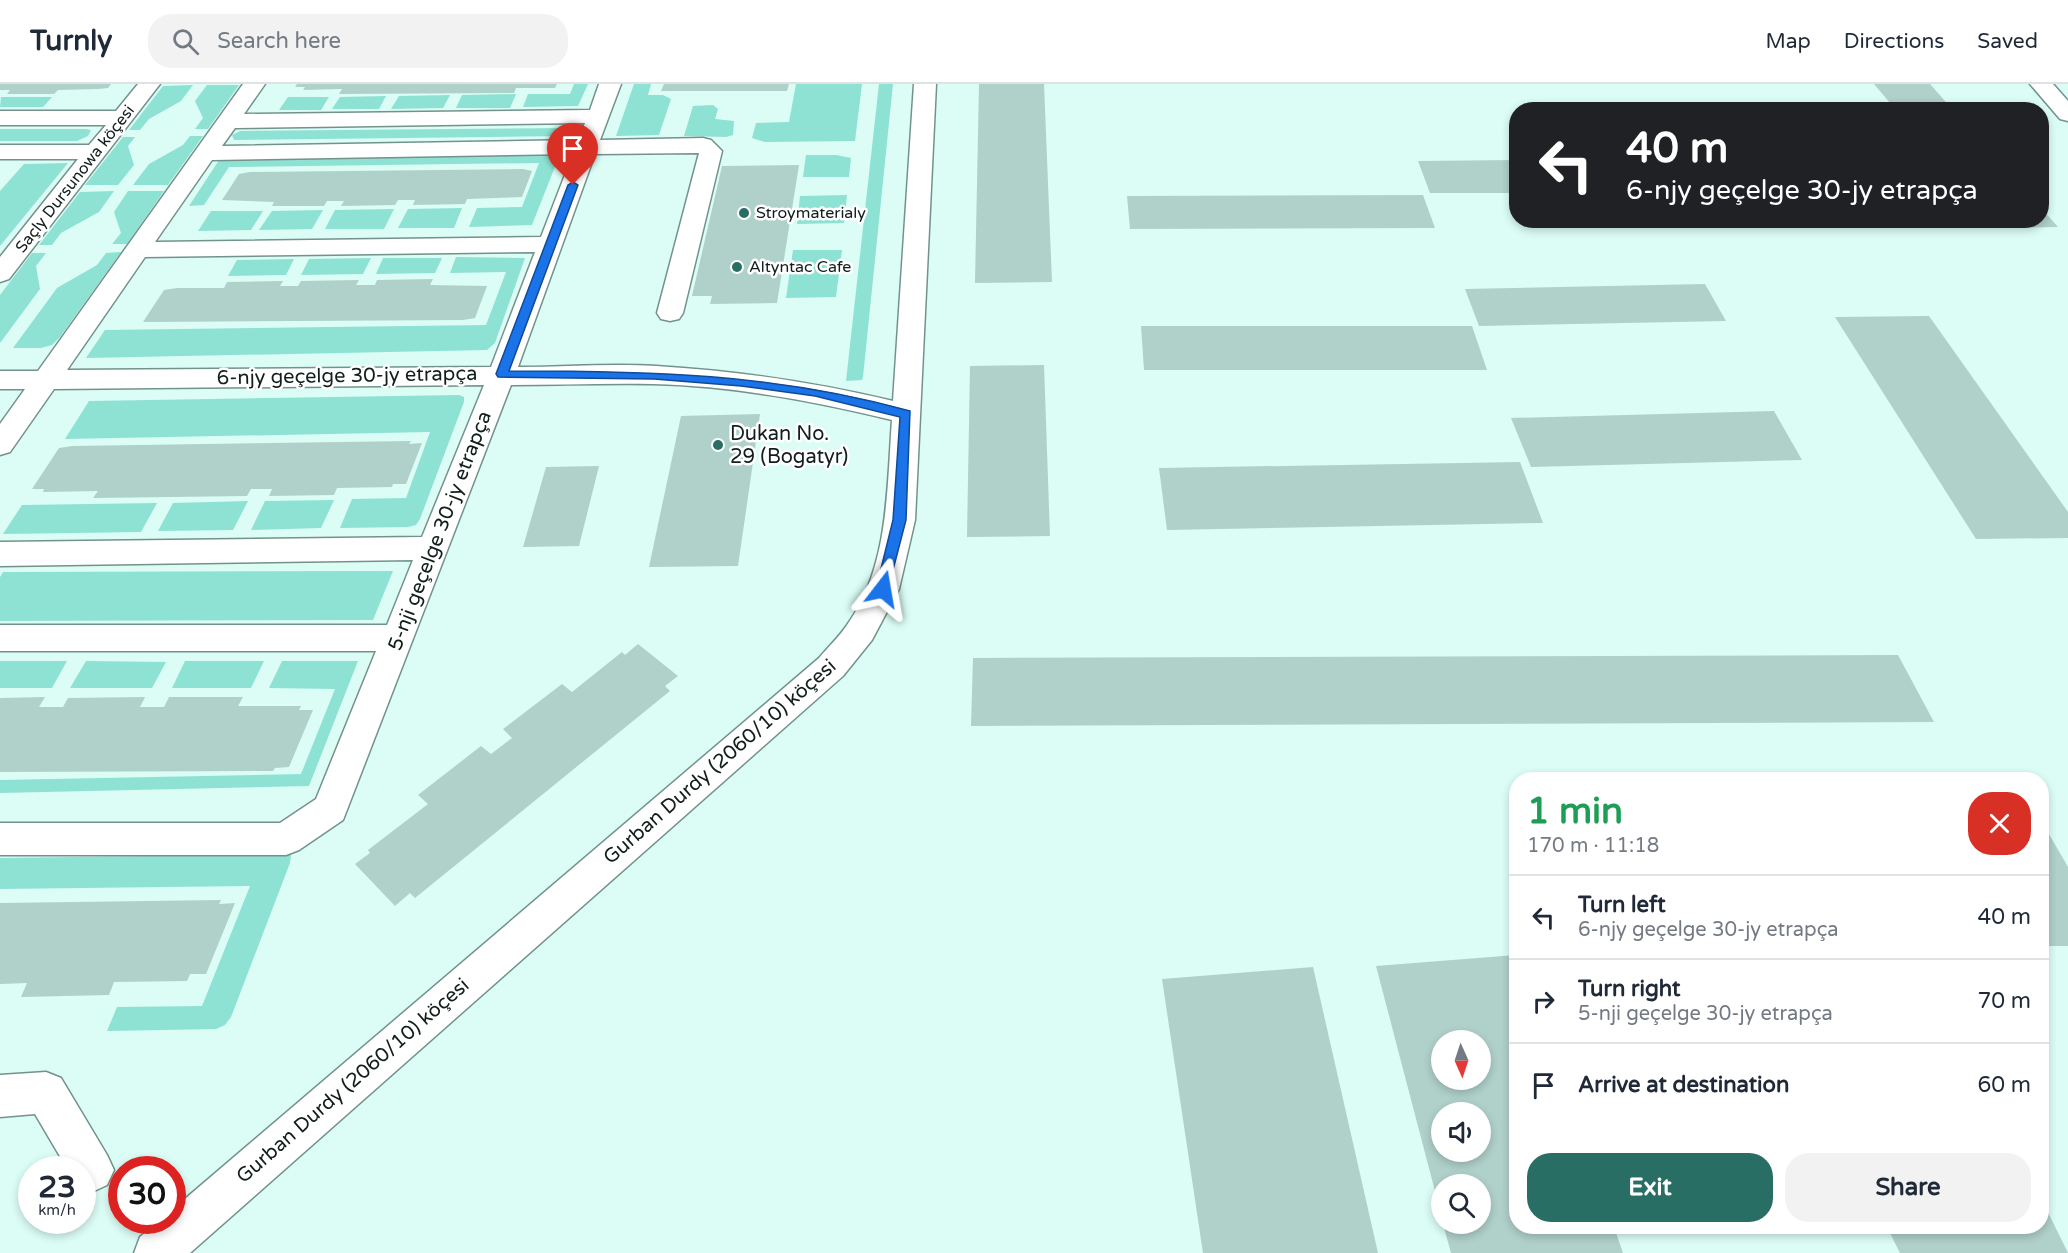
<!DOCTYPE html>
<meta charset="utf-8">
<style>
:root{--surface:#fff;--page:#f2f2f3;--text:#1f2937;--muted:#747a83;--line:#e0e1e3;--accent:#286e64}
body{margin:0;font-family:"Varela Round",sans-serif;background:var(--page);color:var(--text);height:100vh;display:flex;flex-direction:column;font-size:22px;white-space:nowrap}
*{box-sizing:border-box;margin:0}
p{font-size:20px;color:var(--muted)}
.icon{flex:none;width:33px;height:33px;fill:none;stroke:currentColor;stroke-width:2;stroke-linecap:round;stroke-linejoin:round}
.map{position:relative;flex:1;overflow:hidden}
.sheet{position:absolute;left:1509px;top:688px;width:540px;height:462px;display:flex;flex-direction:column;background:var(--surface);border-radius:24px;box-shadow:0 3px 9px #0003}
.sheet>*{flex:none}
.banner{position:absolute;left:1509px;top:18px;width:540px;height:126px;border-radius:24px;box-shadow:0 3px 9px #0003;background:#202124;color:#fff;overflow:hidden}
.needle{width:39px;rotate:177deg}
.controls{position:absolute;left:1431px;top:946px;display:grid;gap:12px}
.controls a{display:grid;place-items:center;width:60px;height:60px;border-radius:50%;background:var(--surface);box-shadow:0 3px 9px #0003;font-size:30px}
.speed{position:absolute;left:18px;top:1072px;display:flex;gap:12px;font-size:30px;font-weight:700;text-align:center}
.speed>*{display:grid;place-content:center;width:78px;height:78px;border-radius:50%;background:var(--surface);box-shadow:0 3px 9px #0003;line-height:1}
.speed small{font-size:15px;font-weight:400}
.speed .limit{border:9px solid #d22;background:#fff;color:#111}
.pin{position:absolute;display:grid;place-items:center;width:51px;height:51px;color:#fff;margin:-62px -26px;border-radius:50% 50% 50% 0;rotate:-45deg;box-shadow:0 0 6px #0007}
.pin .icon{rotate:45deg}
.me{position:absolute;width:66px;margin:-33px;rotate:14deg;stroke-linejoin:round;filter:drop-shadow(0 0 4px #0008)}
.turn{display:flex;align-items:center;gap:21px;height:126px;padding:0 18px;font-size:27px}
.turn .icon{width:78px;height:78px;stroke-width:2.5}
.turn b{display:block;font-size:42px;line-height:51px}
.round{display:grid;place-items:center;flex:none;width:63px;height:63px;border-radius:24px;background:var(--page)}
.overview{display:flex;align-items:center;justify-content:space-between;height:102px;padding:0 18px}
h1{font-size:36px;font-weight:800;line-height:45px;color:#1e9e55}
.cta{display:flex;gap:12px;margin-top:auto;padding:12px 18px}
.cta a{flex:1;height:69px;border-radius:24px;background:var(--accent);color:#fff;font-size:24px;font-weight:800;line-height:69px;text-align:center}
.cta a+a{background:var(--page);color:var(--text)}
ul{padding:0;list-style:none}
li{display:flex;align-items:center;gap:18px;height:84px;padding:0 18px;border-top:2px solid var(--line)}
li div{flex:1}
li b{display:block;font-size:22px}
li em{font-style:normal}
header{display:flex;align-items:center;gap:36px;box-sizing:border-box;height:84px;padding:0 30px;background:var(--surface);border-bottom:2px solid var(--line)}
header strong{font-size:28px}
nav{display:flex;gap:33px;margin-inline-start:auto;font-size:21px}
.search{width:420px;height:54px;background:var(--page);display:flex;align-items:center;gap:15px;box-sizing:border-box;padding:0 21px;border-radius:24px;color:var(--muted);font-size:22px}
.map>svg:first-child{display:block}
.green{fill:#8ee2d3}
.building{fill:#b0d0ca;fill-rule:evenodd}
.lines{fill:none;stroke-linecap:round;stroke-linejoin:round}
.minor-casing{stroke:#73928c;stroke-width:3}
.minor{fill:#fff;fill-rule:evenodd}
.route{fill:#1a73e8;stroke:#114b97;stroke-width:1.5}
.poi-dot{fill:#286e64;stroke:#fff;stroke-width:2}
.labels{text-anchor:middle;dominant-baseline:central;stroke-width:5;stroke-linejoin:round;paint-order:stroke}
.far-street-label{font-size:16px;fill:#121e1c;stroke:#fff}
.far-poi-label{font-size:16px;fill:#121e1c;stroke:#fff;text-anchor:start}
.street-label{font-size:20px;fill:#121e1c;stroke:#fff}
.poi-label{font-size:20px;fill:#121e1c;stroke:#fff;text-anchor:start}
</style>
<header>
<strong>Turnly</strong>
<div class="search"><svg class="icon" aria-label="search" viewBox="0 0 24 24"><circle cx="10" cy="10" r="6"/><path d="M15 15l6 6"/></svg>Search here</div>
<nav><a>Map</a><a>Directions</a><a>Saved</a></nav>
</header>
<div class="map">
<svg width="2068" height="1169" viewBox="0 0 2068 1169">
<rect width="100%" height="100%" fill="#dbfdf6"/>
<g class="green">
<polygon points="574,0 588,0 578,22 523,23 528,10 570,10"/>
<polygon points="634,0 651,0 648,11 663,11 671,15 659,51 616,52"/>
<polygon points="796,0 862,0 855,57 765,58 752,54 756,39 789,38"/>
<polygon points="879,0 893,0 863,293 862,296 846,297"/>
<polygon points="193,1 181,17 149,35 140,46 129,46 163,2"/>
<polygon points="207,1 239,1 208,45 195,45 203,34 195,17"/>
<polygon points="516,10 510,24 456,24 462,11"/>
<polygon points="450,11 443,24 391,25 399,12"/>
<polygon points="386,12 379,25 332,25 340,13"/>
<polygon points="1,13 52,13 43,23 0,23"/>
<polygon points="288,13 329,13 321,26 279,26"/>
<polygon points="713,21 718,25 715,35 734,37 733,51 726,53 684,52 693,22"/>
<polygon points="566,44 568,48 562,52 234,56 232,51 240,47"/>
<polygon points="0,45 86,45 91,46 88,52 77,57 0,57"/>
<polygon points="190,52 203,52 168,101 133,101 149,80 183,61"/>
<polygon points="123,53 135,53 128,62 134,81 118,101 85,101"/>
<polygon points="223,70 560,70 532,141 469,143 477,124 522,123 539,79 229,83 204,121 189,122"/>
<polygon points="806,71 836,71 851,74 849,93 803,93"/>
<polygon points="68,79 0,162 0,107 24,80"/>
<polygon points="114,107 99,128 61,149 52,161 39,161 80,108"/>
<polygon points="128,107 164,107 127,160 112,160 121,149 114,128"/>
<polygon points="847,111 844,139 797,140 800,112"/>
<polygon points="462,124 454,144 398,144 408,125"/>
<polygon points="394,125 384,145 325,145 335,126"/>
<polygon points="323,126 312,145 259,146 272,127"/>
<polygon points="211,127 263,127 251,146 198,147"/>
<polygon points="793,166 842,166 836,213 786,214"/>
<polygon points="121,168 60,253 52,261 41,264 13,264 57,204 97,181 106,169"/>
<polygon points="32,169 46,169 36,182 40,205 0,259 0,211"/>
<polygon points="456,173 525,174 495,259 487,266 86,274 105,246 486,241 506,188 450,189"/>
<polygon points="371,174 363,190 301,191 309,175"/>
<polygon points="383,174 442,174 435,189 376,190"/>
<polygon points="294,175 286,191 228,192 237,176"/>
<polygon points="459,311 464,313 464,318 420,435 416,441 408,443 340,444 352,415 406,414 430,348 65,355 89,317"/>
<polygon points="334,416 321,444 251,446 265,417"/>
<polygon points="248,417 233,446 158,447 173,419"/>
<polygon points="157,419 141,448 3,450 22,421"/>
<polygon points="393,487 373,536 0,537 0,493 3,488"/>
<polygon points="0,577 67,577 52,604 0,604"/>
<polygon points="86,577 166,578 152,604 70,604"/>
<polygon points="185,577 264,577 251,604 172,604"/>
<polygon points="282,577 358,577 309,702 0,709 0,696 301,690 335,605 269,604"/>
<polygon points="283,770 291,771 290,779 231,933 225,941 216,945 107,947 117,923 202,922 250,802 0,805 0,774"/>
</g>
<g class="building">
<polygon points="0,0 111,0 108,4 98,5 58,6 54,10 7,10 10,6 0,6"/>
<polygon points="297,0 557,0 555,4 516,4 514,9 339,10 342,5 303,6 305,3 295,3"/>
<polygon points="664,0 789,0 787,7 661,7"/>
<polygon points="979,0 1044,0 1052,198 975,199"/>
<polygon points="1874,0 1930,0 1953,26 1896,26"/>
<polygon points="1516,76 1516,109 1430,109 1418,77"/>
<polygon points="799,81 777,219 710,220 712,212 692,212 722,82"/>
<polygon points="523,85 532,87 522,113 467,115 465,120 413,121 415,116 398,116 395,121 341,122 344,117 327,117 324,122 272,122 274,118 222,116 239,90 250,88"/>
<polygon points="1423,111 1435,144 1130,145 1127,112"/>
<polygon points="2042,125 2058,143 1995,144 1989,136 2042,136"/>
<polygon points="433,195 430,201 487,202 475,234 463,236 143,238 164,206 177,204 224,204 227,198 283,197 280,202 298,202 301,197 359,196 356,201 375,201 377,196"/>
<polygon points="1705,200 1726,237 1479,242 1465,205"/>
<polygon points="1929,232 2068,428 2068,454 1976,455 1835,233"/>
<polygon points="1141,242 1472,242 1487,286 1144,286"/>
<polygon points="1044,281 1050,452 967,453 970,282"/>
<polygon points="1774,327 1802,376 1531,383 1511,334"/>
<polygon points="760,330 738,482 649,483 681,332"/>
<polygon points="411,357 409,360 422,359 406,400 393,400 392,403 337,404 334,411 269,412 272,405 251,405 247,412 93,414 98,407 43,408 44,405 32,405 59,364 72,362"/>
<polygon points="1520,378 1543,439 1167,446 1159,384"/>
<polygon points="599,382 579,462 523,463 546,383"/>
<polygon points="638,560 678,592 665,602 670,607 415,814 410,809 395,822 355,780 370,769 368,766 428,720 418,711 481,662 491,670 512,654 503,645 562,600 572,608 622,568 625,571"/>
<polygon points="1898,571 1934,638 971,642 973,574"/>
<polygon points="45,613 39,623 63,623 68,614 145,613 140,623 164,623 169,613 243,613 238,622 301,622 299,626 313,626 289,683 275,684 273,687 0,688 0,614"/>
<polygon points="2042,738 2068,783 2068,862 2042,862"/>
<polygon points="221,816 219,820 235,819 206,890 190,890 187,897 114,898 109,911 21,913 27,899 0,900 0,819"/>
<path d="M 1516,871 L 1516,1143 L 1614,1143 L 1623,1169 L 1451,1169 L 1443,1140 L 1480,1140 L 1480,1101 L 1442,1101 L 1441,1130 L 1376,882 ZM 1442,957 L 1480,957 L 1480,996 L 1442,996 ZM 1442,1029 L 1480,1029 L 1480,1068 L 1442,1068 Z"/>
<polygon points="1313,883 1378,1169 1203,1169 1162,895"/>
<polygon points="2042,1116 2068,1169 1900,1169 1887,1143 2042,1143"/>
</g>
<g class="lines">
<g class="minor-casing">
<g id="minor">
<polygon points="138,0 160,0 9,195 0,198 0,173 78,75 0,75 0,61 89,61 106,41 0,41 0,27 116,27"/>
<path d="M 243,0 L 265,0 L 244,30 L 590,26 L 599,0 L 621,0 L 600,56 L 703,54 L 711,56 L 722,67 L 683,229 L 679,235 L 670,237 L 661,235 L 657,229 L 699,69 L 595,70 L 518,283 C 564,283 611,279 656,282 C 738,287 814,298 893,317 L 914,0 L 936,0 L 915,436 L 899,505 L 872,556 L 843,592 L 190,1169 L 134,1169 L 140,1153 L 159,1137 L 172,1137 L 172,1126 L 819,574 C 829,562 841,551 849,538 C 889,481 887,403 892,336 C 813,317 734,302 653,300 C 606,299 558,301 511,301 L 343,736 L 299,766 L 286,771 L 0,771 L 0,739 L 280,739 L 316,715 L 376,567 L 0,567 L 0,541 L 387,541 L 413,476 L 0,482 L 0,458 L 422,453 L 484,301 L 54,305 L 10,368 L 0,371 L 0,340 L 25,305 L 0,305 L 0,287 L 38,287 ZM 585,39 L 578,56 L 222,62 L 235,44 ZM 573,70 L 541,153 L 155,158 L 212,76 ZM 535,168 L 491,283 L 67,286 L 145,173 Z"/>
<polygon points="2030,0 2053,0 2068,17 2068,37 2060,35"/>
<polygon points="46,988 61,994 107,1071 114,1086 107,1101 92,1108 82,1104 82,1086 68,1086 35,1030 0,1033 0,991"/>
</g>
</g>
<use href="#minor" class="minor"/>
</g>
<path class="route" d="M 573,98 L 578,101 L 509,287 C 649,287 774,289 910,327 L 906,436 L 887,509 L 878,509 L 876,505 L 893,436 L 900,333 L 815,312 L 741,302 L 654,295 L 498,293 L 496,290 L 568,101 Z"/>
<g class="poi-dot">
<circle cx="744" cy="129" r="6"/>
<circle cx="737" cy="183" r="6"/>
<circle cx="718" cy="361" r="6"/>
</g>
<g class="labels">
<g class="far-street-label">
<text transform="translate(75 95) rotate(-52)">Saçly Dursunowa köçesi</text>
</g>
<g class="far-poi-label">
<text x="756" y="129">Stroymaterialy</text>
<text x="749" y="183">Altyntac Cafe</text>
</g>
<g class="street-label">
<text transform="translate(347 292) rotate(-1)">6-njy geçelge 30-jy etrapça</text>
<text transform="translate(440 447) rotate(-69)">5-nji geçelge 30-jy etrapça</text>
<text transform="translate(720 678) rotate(-41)">Gurban Durdy (2060/10) köçesi</text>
<text transform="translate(353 997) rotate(-41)">Gurban Durdy (2060/10) köçesi</text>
</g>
<g class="poi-label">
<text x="730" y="350">Dukan No.<tspan x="730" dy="23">29 (Bogatyr)</tspan></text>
</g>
</g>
</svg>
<div class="controls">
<a><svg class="needle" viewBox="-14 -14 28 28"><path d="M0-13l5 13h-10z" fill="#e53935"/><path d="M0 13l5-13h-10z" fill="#747a83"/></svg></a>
<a><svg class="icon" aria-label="sound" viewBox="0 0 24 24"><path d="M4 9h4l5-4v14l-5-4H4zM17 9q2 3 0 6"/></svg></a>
<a><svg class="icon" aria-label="search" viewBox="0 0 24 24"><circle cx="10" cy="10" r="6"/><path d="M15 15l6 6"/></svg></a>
</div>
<div class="speed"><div>23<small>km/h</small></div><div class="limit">30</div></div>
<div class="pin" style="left:573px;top:101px;background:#d93025"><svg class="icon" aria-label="arrive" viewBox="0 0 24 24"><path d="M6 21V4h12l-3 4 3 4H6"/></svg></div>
<svg class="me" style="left:883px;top:505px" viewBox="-20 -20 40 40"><path d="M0-17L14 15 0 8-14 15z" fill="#1a73e8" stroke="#fff" stroke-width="4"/></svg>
<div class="banner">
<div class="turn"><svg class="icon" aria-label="left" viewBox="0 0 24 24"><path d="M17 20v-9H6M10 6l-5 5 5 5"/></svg><div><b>40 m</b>6-njy geçelge 30-jy etrapça</div></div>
</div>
<section class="sheet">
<div class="overview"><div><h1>1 min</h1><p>170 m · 11:18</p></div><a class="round" style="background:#d93025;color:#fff"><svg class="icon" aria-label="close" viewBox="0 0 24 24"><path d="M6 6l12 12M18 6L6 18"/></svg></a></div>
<ul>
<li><svg class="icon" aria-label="left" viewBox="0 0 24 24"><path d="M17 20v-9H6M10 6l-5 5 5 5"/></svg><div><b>Turn left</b><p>6-njy geçelge 30-jy etrapça</p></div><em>40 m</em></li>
<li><svg class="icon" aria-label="right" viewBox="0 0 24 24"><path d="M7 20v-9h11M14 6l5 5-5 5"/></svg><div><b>Turn right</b><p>5-nji geçelge 30-jy etrapça</p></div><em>70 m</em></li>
<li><svg class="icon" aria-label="arrive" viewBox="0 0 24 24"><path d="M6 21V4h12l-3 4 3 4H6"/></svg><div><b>Arrive at destination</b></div><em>60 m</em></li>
</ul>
<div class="cta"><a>Exit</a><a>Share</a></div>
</section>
</div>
